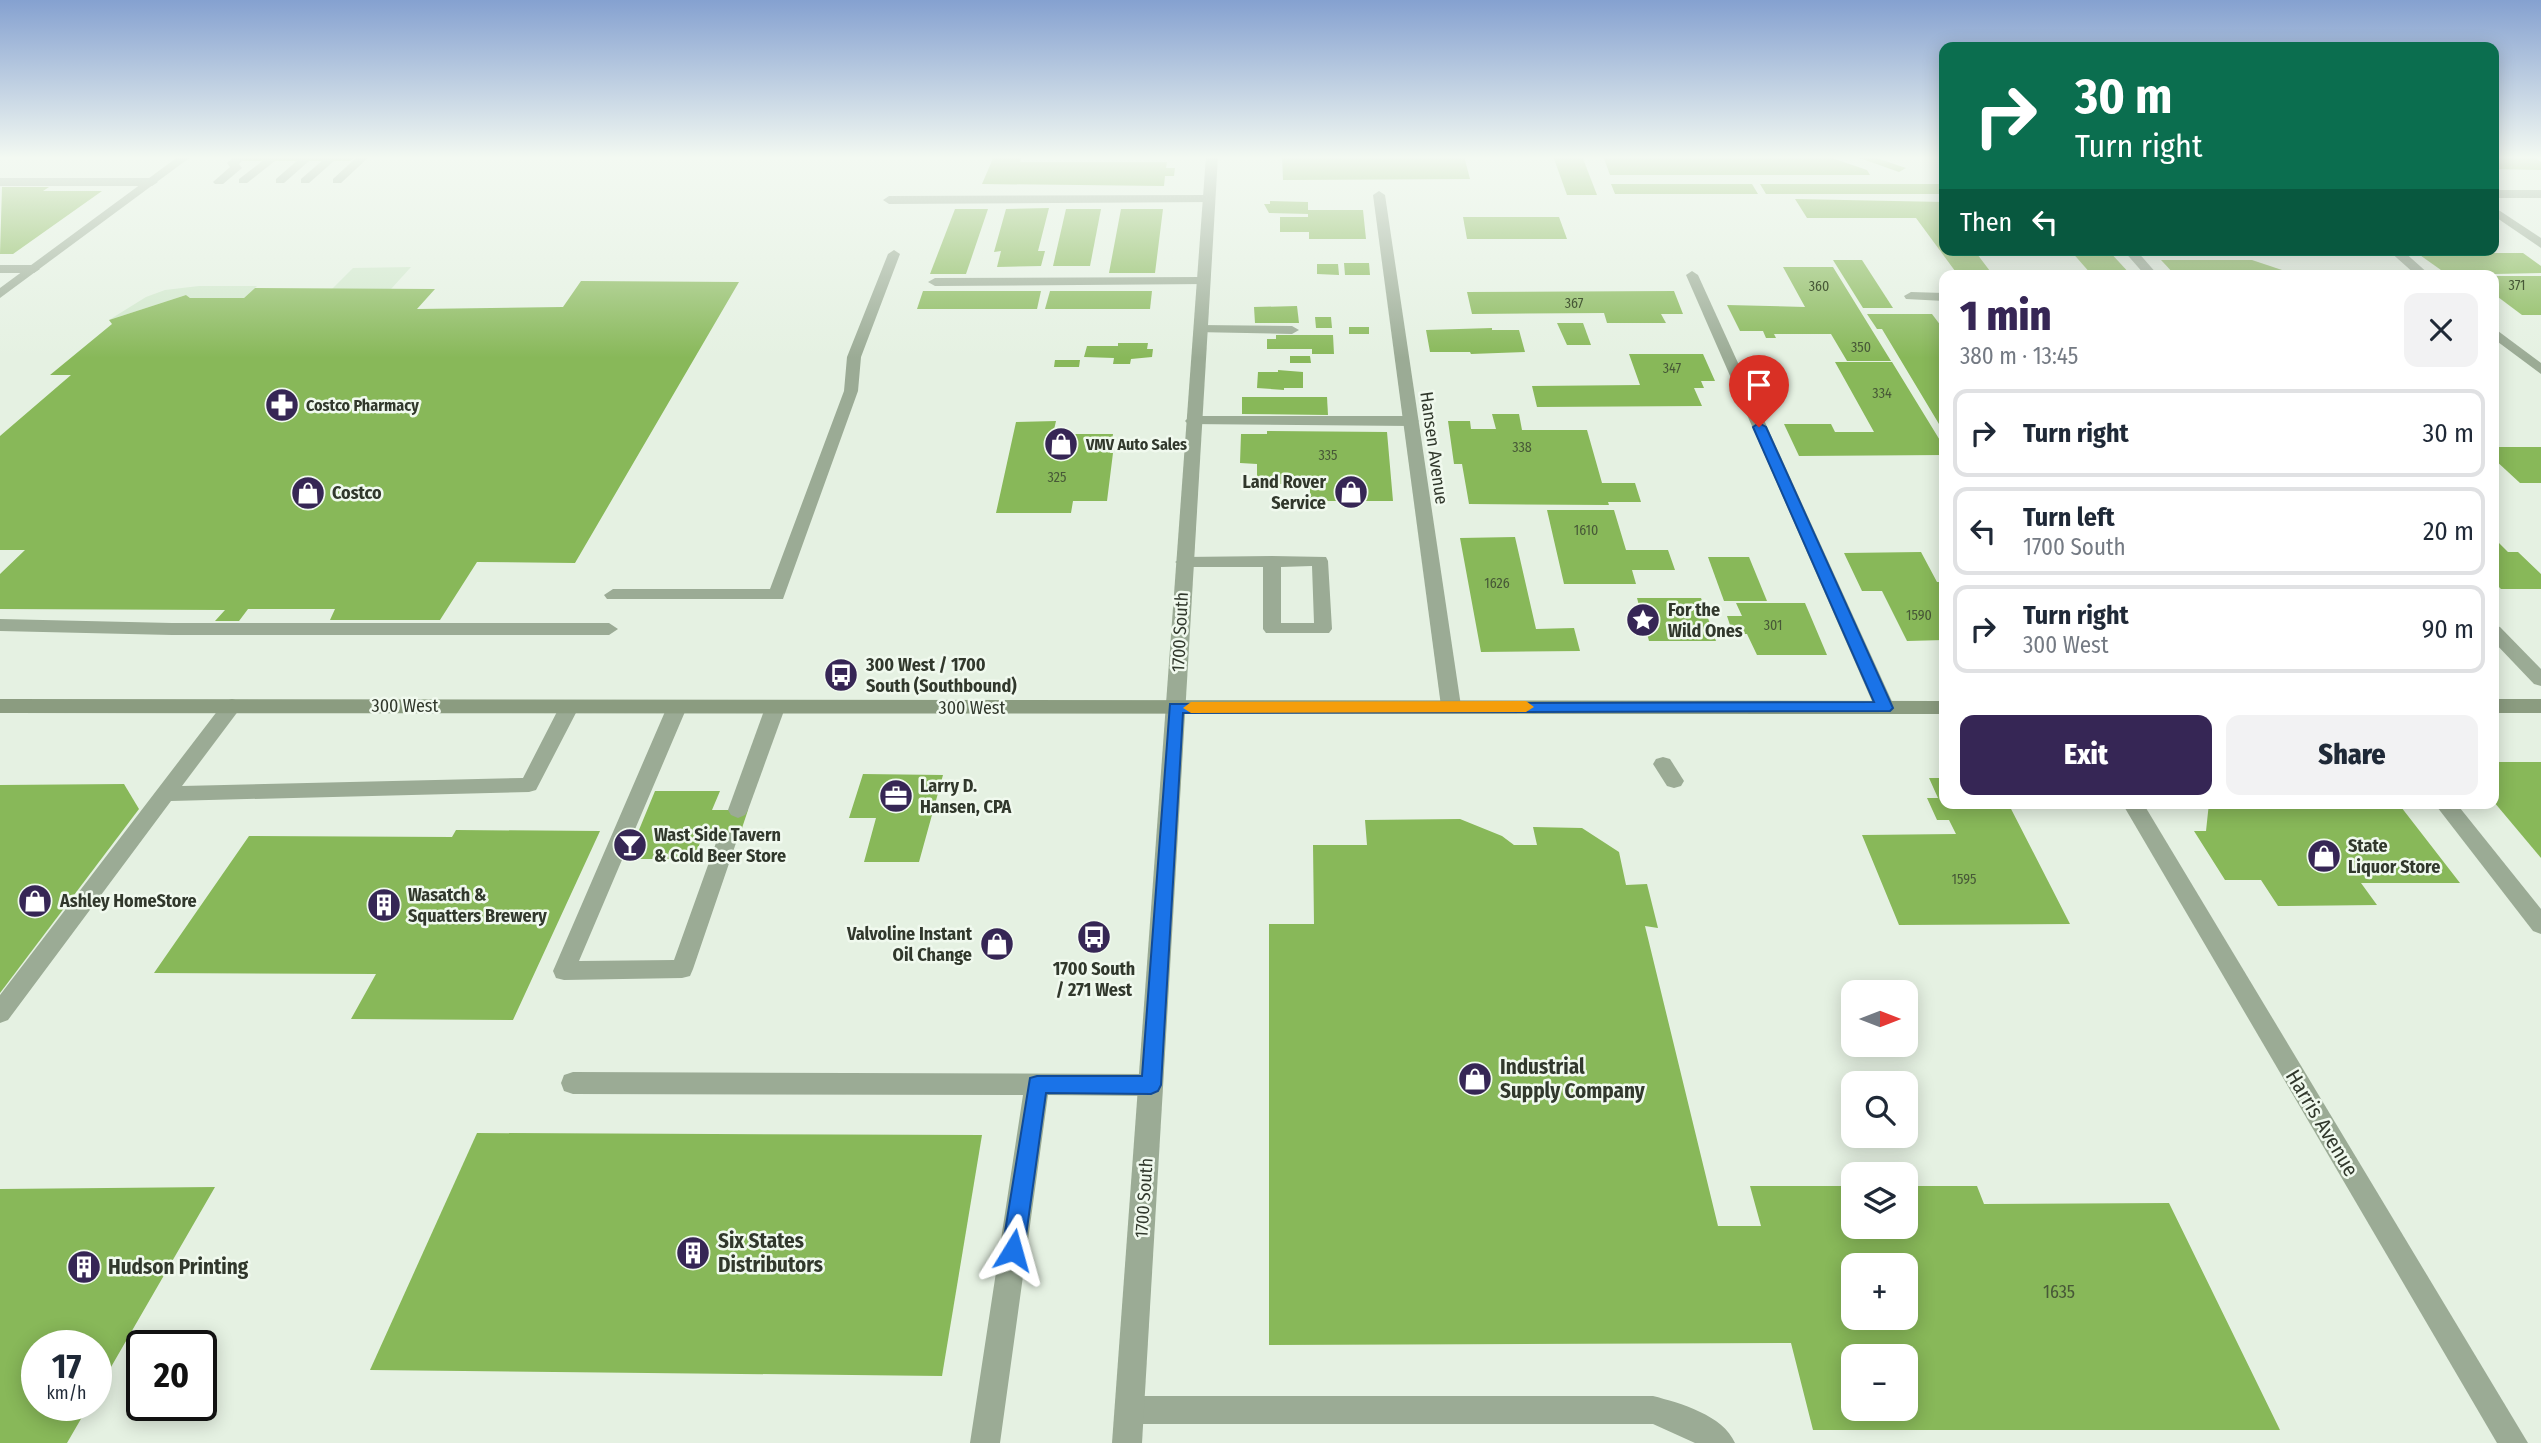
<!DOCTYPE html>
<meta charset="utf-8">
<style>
:root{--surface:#fff;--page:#f2f2f3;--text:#1f2937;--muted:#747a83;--line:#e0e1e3;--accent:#362655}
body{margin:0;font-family:"Fira Sans Condensed",sans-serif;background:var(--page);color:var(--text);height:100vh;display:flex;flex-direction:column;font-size:26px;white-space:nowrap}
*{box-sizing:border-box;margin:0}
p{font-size:23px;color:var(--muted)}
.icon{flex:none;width:38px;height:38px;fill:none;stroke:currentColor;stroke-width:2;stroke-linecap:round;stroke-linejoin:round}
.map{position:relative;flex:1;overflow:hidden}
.drawer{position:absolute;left:1939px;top:270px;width:560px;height:539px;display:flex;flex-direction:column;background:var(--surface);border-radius:14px;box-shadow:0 4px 18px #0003}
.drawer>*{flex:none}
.top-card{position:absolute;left:1939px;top:42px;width:560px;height:214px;border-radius:14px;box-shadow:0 4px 18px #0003;background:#0b6e4f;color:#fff;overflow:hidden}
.needle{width:46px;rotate:90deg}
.tools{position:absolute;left:1841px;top:980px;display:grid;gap:14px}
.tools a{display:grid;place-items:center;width:77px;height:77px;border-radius:14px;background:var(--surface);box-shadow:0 4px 18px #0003;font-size:35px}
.speed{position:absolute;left:21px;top:1330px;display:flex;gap:14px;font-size:35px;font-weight:700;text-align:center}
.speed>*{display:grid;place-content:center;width:91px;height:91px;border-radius:50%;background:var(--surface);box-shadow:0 4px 18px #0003;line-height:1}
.speed small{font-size:18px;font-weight:400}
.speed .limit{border:4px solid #111;border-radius:10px;background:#fff;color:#111}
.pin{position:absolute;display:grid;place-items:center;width:60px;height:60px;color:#fff;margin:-72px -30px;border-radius:50% 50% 50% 0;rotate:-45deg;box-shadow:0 0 7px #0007}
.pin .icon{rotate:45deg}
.me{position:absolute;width:77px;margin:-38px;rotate:8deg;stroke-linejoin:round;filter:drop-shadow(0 0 5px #0008)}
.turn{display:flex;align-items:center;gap:24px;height:147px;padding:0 21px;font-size:32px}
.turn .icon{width:91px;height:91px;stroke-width:2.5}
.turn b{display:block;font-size:49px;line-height:60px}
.then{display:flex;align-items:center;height:66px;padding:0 21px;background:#0003;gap:14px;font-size:26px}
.round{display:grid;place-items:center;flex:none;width:74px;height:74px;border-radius:14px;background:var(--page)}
.head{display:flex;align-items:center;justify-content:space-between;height:119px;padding:0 21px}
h1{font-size:42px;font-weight:800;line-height:52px;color:var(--accent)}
.cta{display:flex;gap:14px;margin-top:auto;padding:14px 21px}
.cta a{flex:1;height:80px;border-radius:14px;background:var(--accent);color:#fff;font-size:28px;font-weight:800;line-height:80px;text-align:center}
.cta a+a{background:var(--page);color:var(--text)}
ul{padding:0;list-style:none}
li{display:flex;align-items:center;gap:21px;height:88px;margin:0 14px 10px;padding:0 7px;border:4px solid var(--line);border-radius:14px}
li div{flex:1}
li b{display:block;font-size:26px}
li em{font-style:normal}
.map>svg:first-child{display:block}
.plaza{fill:#d0e7cb}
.building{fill:#88b859;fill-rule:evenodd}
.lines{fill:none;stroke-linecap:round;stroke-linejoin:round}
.service{fill:#9bab95;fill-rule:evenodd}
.minor{fill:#9bab95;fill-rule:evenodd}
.tertiary{fill:#9bab95;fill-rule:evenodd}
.secondary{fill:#8b9c80;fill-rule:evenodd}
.route{fill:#1a73e8;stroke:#114b97;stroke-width:2}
.slow{fill:#f59e0b}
.labels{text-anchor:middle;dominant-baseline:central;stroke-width:5;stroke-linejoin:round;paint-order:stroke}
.number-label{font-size:14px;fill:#475837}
.far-poi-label{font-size:16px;font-weight:bold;fill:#31382c;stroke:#f0f9ee;text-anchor:start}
.street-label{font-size:18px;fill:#31382c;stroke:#f0f9ee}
.poi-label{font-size:18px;font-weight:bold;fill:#31382c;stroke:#f0f9ee;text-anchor:start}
.near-number-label{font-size:18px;fill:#475837}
.near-poi-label{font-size:21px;font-weight:bold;fill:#31382c;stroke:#f0f9ee;text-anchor:start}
.near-street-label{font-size:21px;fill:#31382c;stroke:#f0f9ee}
</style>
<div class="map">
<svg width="2541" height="1443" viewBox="0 0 2541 1443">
<rect width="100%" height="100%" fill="#e5f1e2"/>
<g class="plaza">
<polygon points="411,267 391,289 332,289 353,268"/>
<polygon points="199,286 257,286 244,298 190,298 186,295 109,320 146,297 165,290"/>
</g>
<g class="building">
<polygon points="248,156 356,156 350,161 241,161"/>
<polygon points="994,156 1022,156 1020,162 1167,162 1166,168 1175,168 1174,176 1165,176 1164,186 982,184"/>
<polygon points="1282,156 1464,156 1470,179 1283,180"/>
<polygon points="1553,156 1582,156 1597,195 1567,195"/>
<polygon points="1603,156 1826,156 1867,170 1870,175 1610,175"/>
<polygon points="1854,156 1870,156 1906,168 1899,172"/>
<polygon points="2494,156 2532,156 2541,162 2541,170 2494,169"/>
<polygon points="1611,184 1752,184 1758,194 1615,194"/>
<polygon points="1760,184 1944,184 1944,194 1766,194"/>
<polygon points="2,187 49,187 43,191 102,191 13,254 0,254"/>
<polygon points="1795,199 1944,202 1944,250 1974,250 1993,275 1958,275 1916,218 1807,218"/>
<polygon points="1270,201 1308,202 1308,210 1363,210 1366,239 1309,239 1309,232 1280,232 1280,217 1308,217 1308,214 1269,213 1264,204 1270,204"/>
<polygon points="1049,208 1038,251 1045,251 1041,266 997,267 1001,251 994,252 1006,209"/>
<polygon points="955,209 988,209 966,274 930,274"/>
<polygon points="1066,209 1101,209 1090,266 1053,266"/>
<polygon points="1121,209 1163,209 1155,273 1109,273"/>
<polygon points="1463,217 1559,217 1567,239 1467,239"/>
<polygon points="2070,250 2108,250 2131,275 2092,275"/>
<polygon points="2311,250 2374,250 2380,256 2327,256"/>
<polygon points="2417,253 2523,253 2541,266 2541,273 2448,275"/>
<polygon points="1833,260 1862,260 1893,308 1863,308"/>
<polygon points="2161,260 2252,260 2282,270 2287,275 2175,275"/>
<polygon points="1344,263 1369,263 1370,275 1345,275"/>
<polygon points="1317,264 1338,264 1339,275 1317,274"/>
<polygon points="1783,267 1833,267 1891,361 1847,361 1831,334 1774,334 1776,338 1766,338 1763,331 1740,331 1727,305 1805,307"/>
<polygon points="2494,276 2541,276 2541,315 2522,315 2494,294"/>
<polygon points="581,281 739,282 575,563 477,562 440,620 330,620 335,609 248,609 239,621 215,621 225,610 0,609 0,574 25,550 0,550 0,436 71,375 50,375 112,324 109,320 186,295 190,298 244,298 255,288 435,289 417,309 563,307"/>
<polygon points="923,291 1041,291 1037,309 917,309"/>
<polygon points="1050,291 1152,291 1150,309 1045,309"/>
<polygon points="1674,291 1683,314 1661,314 1666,323 1607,323 1604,313 1472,314 1467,292"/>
<polygon points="1297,306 1299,323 1255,323 1254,307"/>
<polygon points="1867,314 1932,314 1944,330 1944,424 1939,424 1882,329 1877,329"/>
<polygon points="1315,317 1331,317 1332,328 1316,328"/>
<polygon points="1557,323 1583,323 1591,345 1567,345"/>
<rect x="1349" y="327" width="20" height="7"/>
<polygon points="1492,328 1492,330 1519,330 1525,352 1471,354 1470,352 1430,352 1426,330"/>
<polygon points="1276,335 1333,335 1334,354 1312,354 1312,349 1267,349 1267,339 1276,339"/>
<polygon points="1118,343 1148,343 1147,349 1153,349 1152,357 1131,359 1130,364 1113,364 1114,358 1084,357 1087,346 1118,346"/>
<polygon points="1629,354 1703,354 1715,381 1701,381 1704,388 1694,388 1702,406 1537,407 1532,386 1640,385"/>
<polygon points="1290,356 1310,356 1311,363 1290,363"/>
<polygon points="1055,360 1080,360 1079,367 1054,367"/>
<polygon points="1835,362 1892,362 1941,442 1939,442 1944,455 1799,456 1784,424 1831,424 1835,432 1874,432"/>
<polygon points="1278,370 1303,372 1303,388 1284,388 1284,390 1257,388 1258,372 1278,372"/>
<polygon points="1242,397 1327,397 1328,415 1242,414"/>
<polygon points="1492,414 1519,414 1522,430 1587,430 1602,483 1635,483 1641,502 1608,502 1609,505 1469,504 1462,464 1454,464 1448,421 1470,421 1471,429 1496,429"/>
<polygon points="1056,421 1053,434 1113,434 1110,453 1113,453 1107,501 1073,501 1071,513 996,513 1016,422"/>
<polygon points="1267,431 1387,432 1393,501 1356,501 1356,505 1344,505 1343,501 1310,501 1310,484 1257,484 1257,464 1240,463 1241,434 1267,434"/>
<polygon points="2494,447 2541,447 2541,483 2520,483 2494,459"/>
<polygon points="1547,510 1614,510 1626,550 1668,550 1675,570 1632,570 1636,584 1564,584"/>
<polygon points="1515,537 1536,629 1574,628 1580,651 1481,652 1460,538"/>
<polygon points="2494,543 2499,543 2508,552 2518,552 2541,574 2541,589 2501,589 2494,582"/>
<polygon points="1921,552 1937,582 1944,582 1944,640 1907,641 1882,591 1862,591 1844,553"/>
<polygon points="1708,557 1749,557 1767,601 1724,601"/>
<polygon points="1637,598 1701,598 1716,641 1649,641"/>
<polygon points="1736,603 1805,603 1827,655 1757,655 1747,634 1733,634 1727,616 1742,616"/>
<polygon points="2494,762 2541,762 2541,858 2494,802"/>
<polygon points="863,774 943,775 919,862 864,862 876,818 849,818"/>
<polygon points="1929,778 1944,778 1944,803 2008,803 2070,924 1899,925 1862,835 1956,834 1949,820 1937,820 1927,798 1938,798"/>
<polygon points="124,784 139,809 0,993 0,785"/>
<polygon points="655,791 720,791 712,810 748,810 738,840 701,840 694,859 627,859"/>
<polygon points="2209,803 2398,803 2460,883 2361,883 2377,905 2278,906 2261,880 2225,880 2194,831 2206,831"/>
<path d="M 1460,819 L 1502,836 L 1514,845 L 1537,845 L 1533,827 L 1582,828 L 1619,852 L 1626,885 L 1647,884 L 1658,928 L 1645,926 L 1718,1226 L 1761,1226 L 1750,1186 L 1853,1186 L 1853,1227 L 1906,1227 L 1906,1186 L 1977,1186 L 1984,1204 L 2169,1203 L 2280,1430 L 1813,1430 L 1791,1343 L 1269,1345 L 1269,924 L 1314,924 L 1313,845 L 1367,845 L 1365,820 ZM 1853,1265 L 1906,1265 L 1906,1318 L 1853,1318 ZM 1853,1356 L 1906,1356 L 1906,1409 L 1853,1409 Z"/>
<polygon points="456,830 600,831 513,1020 351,1019 376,974 154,973 249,836 452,837"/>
<polygon points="477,1133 982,1135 942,1376 370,1370"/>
<polygon points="215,1187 96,1393 96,1346 37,1346 37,1405 89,1405 67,1443 0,1443 0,1189"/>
</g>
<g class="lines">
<g class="service">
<polygon points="234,156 247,156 239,164 242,168 223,184 215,184 213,182 230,167 227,163"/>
<polygon points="358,156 370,156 341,183 333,183 333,179"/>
<polygon points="265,159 275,161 247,183 239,183 239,179"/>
<polygon points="299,159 309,161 284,183 276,183 276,179"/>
<polygon points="324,159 334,161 309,183 301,183 301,179"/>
<polygon points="0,178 152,178 158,182 152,186 0,186"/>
<polygon points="1208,195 1214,199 1212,202 889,204 883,200 889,196"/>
<polygon points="894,250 900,254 861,357 858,391 783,599 607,599 604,595 613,589 770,589 844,391 847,357 888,254"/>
<polygon points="0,265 34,265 40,269 34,273 0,273"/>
<polygon points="1202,277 1209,281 1207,284 935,286 928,282 935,278"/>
<polygon points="1911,292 1944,293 1944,301 1906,299 1904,296"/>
<polygon points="1200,325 1292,326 1299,330 1292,334 1195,332 1195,326"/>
<polygon points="1193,416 1411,416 1419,421 1411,426 1188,424 1185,421 1188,418"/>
<path d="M 1272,556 L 1326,557 L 1328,561 L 1332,629 L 1329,633 L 1266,633 L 1263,629 L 1263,567 L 1184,567 L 1175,562 L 1184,557 ZM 1312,566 L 1314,623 L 1281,623 L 1281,567 Z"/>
<polygon points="0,619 172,623 609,623 618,629 609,635 172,635 0,631"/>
<polygon points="232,699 239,701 242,706 182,786 523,778 562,702 576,702 579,707 536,790 529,792 171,801 8,1020 0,1023 0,995 225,701"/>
<polygon points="677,700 684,702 687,707 579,961 674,960 717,840 720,834 727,832 734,834 737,840 693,969 690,976 682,978 564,980 556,978 553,971 667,707 670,702"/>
<polygon points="775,701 782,703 785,708 748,810 745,815 738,818 731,815 728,810 765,708 768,703"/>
<polygon points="1663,757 1670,759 1684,781 1681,786 1674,788 1667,786 1653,764 1656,759"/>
<polygon points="2434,803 2456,803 2541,909 2541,934 2533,931"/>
<polygon points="573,1072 1151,1074 1160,1077 1163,1085 1160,1093 1151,1096 1048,1095 1000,1443 970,1443 1023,1095 573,1094 564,1091 561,1083 564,1075"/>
<path d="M 1130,1396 L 1653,1396 C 1680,1403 1723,1415 1735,1443 L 1695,1443 L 1653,1424 L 1130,1424 L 1120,1420 L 1116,1410 L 1120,1400 Z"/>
</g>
<g class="minor">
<polygon points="179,156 192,156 0,298 0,288"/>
<rect x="2494" y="190" width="47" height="8"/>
<polygon points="1379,191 1385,195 1461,706 1458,711 1444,711 1441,706 1373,195"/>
<polygon points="2494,207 2541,238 2541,248 2494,216"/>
<polygon points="2123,250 2136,250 2158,275 2145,275"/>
<polygon points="2388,250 2402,250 2430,275 2416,275"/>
<polygon points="1692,271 1698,275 1895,708 1892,713 1878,713 1875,708 1686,275"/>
<polygon points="2494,328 2541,363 2541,374 2494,339"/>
<polygon points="2494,625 2500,627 2541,669 2541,686 2534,684 2494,642"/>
<polygon points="2122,803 2143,803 2528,1443 2497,1443"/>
</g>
<polygon class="tertiary" points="1206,156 1218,156 1142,1443 1112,1443"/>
<g class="secondary">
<polygon points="0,699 1944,701 1944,714 0,713"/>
<rect x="2494" y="699" width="47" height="14"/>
</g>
</g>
<linearGradient id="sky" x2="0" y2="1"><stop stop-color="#85a1d0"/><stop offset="0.44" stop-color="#f3f9f2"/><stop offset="1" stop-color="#f3f9f2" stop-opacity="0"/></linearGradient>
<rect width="2541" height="358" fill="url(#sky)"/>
<polygon class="route" points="1759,423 1766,427 1893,708 1890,711 1183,713 1161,1085 1158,1091 1151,1094 1046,1093 1024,1250 1021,1258 1013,1261 1005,1258 1002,1250 1030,1078 1037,1076 1142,1076 1170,704 1874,702 1753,427"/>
<polygon class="slow" points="1526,701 1534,707 1526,712 1191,713 1183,708 1191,702"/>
<defs>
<g id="pharmacy-disc" transform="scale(1.75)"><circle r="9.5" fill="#362655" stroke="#f0f9ee"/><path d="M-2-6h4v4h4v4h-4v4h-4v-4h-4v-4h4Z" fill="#fff"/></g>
<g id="shop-disc" transform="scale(1.75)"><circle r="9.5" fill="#362655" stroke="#f0f9ee"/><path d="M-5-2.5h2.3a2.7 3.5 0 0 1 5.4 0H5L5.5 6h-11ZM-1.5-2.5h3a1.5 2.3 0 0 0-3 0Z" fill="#fff"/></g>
<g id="sight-disc" transform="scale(1.75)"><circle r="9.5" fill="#362655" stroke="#f0f9ee"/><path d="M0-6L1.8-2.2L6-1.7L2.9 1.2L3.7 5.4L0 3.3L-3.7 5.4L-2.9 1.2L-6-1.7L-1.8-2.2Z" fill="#fff"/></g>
<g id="bus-disc" transform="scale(1.75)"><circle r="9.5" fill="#362655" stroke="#f0f9ee"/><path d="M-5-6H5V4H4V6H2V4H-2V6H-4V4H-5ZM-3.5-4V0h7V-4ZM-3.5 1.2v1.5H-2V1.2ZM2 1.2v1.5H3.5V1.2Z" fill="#fff"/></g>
<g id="office-disc" transform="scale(1.75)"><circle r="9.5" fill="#362655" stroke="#f0f9ee"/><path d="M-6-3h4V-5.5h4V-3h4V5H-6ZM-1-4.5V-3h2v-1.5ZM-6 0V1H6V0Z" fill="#fff"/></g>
<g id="bar-disc" transform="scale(1.75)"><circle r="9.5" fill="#362655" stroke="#f0f9ee"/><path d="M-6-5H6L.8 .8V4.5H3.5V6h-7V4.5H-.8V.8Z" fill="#fff"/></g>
<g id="building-disc" transform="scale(1.75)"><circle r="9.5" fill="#362655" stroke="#f0f9ee"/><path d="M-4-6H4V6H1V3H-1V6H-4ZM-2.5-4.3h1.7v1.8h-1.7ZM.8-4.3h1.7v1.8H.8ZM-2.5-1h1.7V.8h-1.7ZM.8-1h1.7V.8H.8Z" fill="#fff"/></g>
</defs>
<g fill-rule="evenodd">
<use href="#pharmacy-disc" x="282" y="405"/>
<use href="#shop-disc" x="1061" y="444"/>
<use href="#shop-disc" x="1351" y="492"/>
<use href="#shop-disc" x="308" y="493"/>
<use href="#sight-disc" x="1643" y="620"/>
<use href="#bus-disc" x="841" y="675"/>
<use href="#office-disc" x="896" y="796"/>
<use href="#bar-disc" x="630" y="845"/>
<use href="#shop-disc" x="2324" y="856"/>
<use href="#shop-disc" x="35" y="901"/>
<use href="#building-disc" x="384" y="905"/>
<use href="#bus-disc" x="1094" y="937"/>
<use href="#shop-disc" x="997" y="944"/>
<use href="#shop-disc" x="1475" y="1079"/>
<use href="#building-disc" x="693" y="1253"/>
<use href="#building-disc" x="84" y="1267"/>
</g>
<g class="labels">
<g class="number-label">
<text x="2517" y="285">371</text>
<text x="1819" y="286">360</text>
<text x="1574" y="303">367</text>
<text x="1861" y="347">350</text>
<text x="1672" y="368">347</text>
<text x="1882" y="393">334</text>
<text x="1522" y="447">338</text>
<text x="1328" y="455">335</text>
<text x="1057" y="477">325</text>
<text x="1586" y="530">1610</text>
<text x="1497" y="583">1626</text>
<text x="1919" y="615">1590</text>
<text x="1773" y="625">301</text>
<text x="1964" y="879">1595</text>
</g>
<g class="far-poi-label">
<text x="306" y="405">Costco Pharmacy</text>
<text x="1086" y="444">VMV Auto Sales</text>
</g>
<g class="street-label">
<text transform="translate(1434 448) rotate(82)">Hansen Avenue</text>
<text transform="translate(1180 632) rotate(-87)">1700 South</text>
<text x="405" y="706">300 West</text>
<text x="972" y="708">300 West</text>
<text transform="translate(1144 1198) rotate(-86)">1700 South</text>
</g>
<g class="poi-label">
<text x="1326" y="482" text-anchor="end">Land Rover<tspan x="1326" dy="21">Service</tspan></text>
<text x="332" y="493">Costco</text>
<text x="1668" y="610">For the<tspan x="1668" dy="21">Wild Ones</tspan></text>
<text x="866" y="665">300 West / 1700<tspan x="866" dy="21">South (Southbound)</tspan></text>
<text x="920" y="786">Larry D.<tspan x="920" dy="21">Hansen, CPA</tspan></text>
<text x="654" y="835">Wast Side Tavern<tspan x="654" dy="21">&amp; Cold Beer Store</tspan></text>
<text x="2348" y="846">State<tspan x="2348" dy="21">Liquor Store</tspan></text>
<text x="408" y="895">Wasatch &amp;<tspan x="408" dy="21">Squatters Brewery</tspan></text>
<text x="60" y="901">Ashley HomeStore</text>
<text x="972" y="934" text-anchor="end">Valvoline Instant<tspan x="972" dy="21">Oil Change</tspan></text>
<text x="1094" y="969" text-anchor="middle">1700 South<tspan x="1094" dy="21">/ 271 West</tspan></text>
</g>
<g class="near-number-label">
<text x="2059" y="1292">1635</text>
</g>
<g class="near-poi-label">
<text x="1500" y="1067">Industrial<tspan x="1500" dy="24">Supply Company</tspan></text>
<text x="718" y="1241">Six States<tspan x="718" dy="24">Distributors</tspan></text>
<text x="108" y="1267">Hudson Printing</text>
</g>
<g class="near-street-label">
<text transform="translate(2322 1123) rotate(59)">Harris Avenue</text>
</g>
</g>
</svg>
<div class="tools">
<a><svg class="needle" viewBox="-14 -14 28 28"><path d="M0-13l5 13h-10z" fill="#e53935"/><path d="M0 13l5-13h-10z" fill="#747a83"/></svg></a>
<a><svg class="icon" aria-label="search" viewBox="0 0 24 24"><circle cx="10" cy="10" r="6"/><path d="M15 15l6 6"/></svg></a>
<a><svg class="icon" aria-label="layers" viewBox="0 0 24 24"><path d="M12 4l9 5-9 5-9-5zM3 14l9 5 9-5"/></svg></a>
<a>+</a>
<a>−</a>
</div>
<div class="speed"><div>17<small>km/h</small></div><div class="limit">20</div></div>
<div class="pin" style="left:1759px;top:427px;background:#d93025"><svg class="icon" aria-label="arrive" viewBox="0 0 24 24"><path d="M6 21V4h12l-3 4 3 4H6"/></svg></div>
<svg class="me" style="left:1013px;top:1250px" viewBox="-20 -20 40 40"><path d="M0-17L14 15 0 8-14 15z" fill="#1a73e8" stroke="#fff" stroke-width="4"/></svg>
<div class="top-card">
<div class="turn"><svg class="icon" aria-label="right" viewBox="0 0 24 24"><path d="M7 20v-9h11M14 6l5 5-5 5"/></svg><div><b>30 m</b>Turn right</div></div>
<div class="then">Then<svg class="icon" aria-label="left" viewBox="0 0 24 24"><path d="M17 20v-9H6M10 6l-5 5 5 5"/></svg></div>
</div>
<section class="drawer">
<div class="head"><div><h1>1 min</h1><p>380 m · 13:45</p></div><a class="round"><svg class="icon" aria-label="close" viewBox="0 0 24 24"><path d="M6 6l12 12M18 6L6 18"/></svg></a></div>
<ul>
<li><svg class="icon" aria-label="right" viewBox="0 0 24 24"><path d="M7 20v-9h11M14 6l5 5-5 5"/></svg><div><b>Turn right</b></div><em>30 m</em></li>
<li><svg class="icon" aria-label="left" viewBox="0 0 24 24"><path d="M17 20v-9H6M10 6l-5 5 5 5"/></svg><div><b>Turn left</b><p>1700 South</p></div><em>20 m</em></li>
<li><svg class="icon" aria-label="right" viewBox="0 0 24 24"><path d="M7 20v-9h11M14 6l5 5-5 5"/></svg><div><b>Turn right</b><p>300 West</p></div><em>90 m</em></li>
</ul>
<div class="cta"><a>Exit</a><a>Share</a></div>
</section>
</div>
